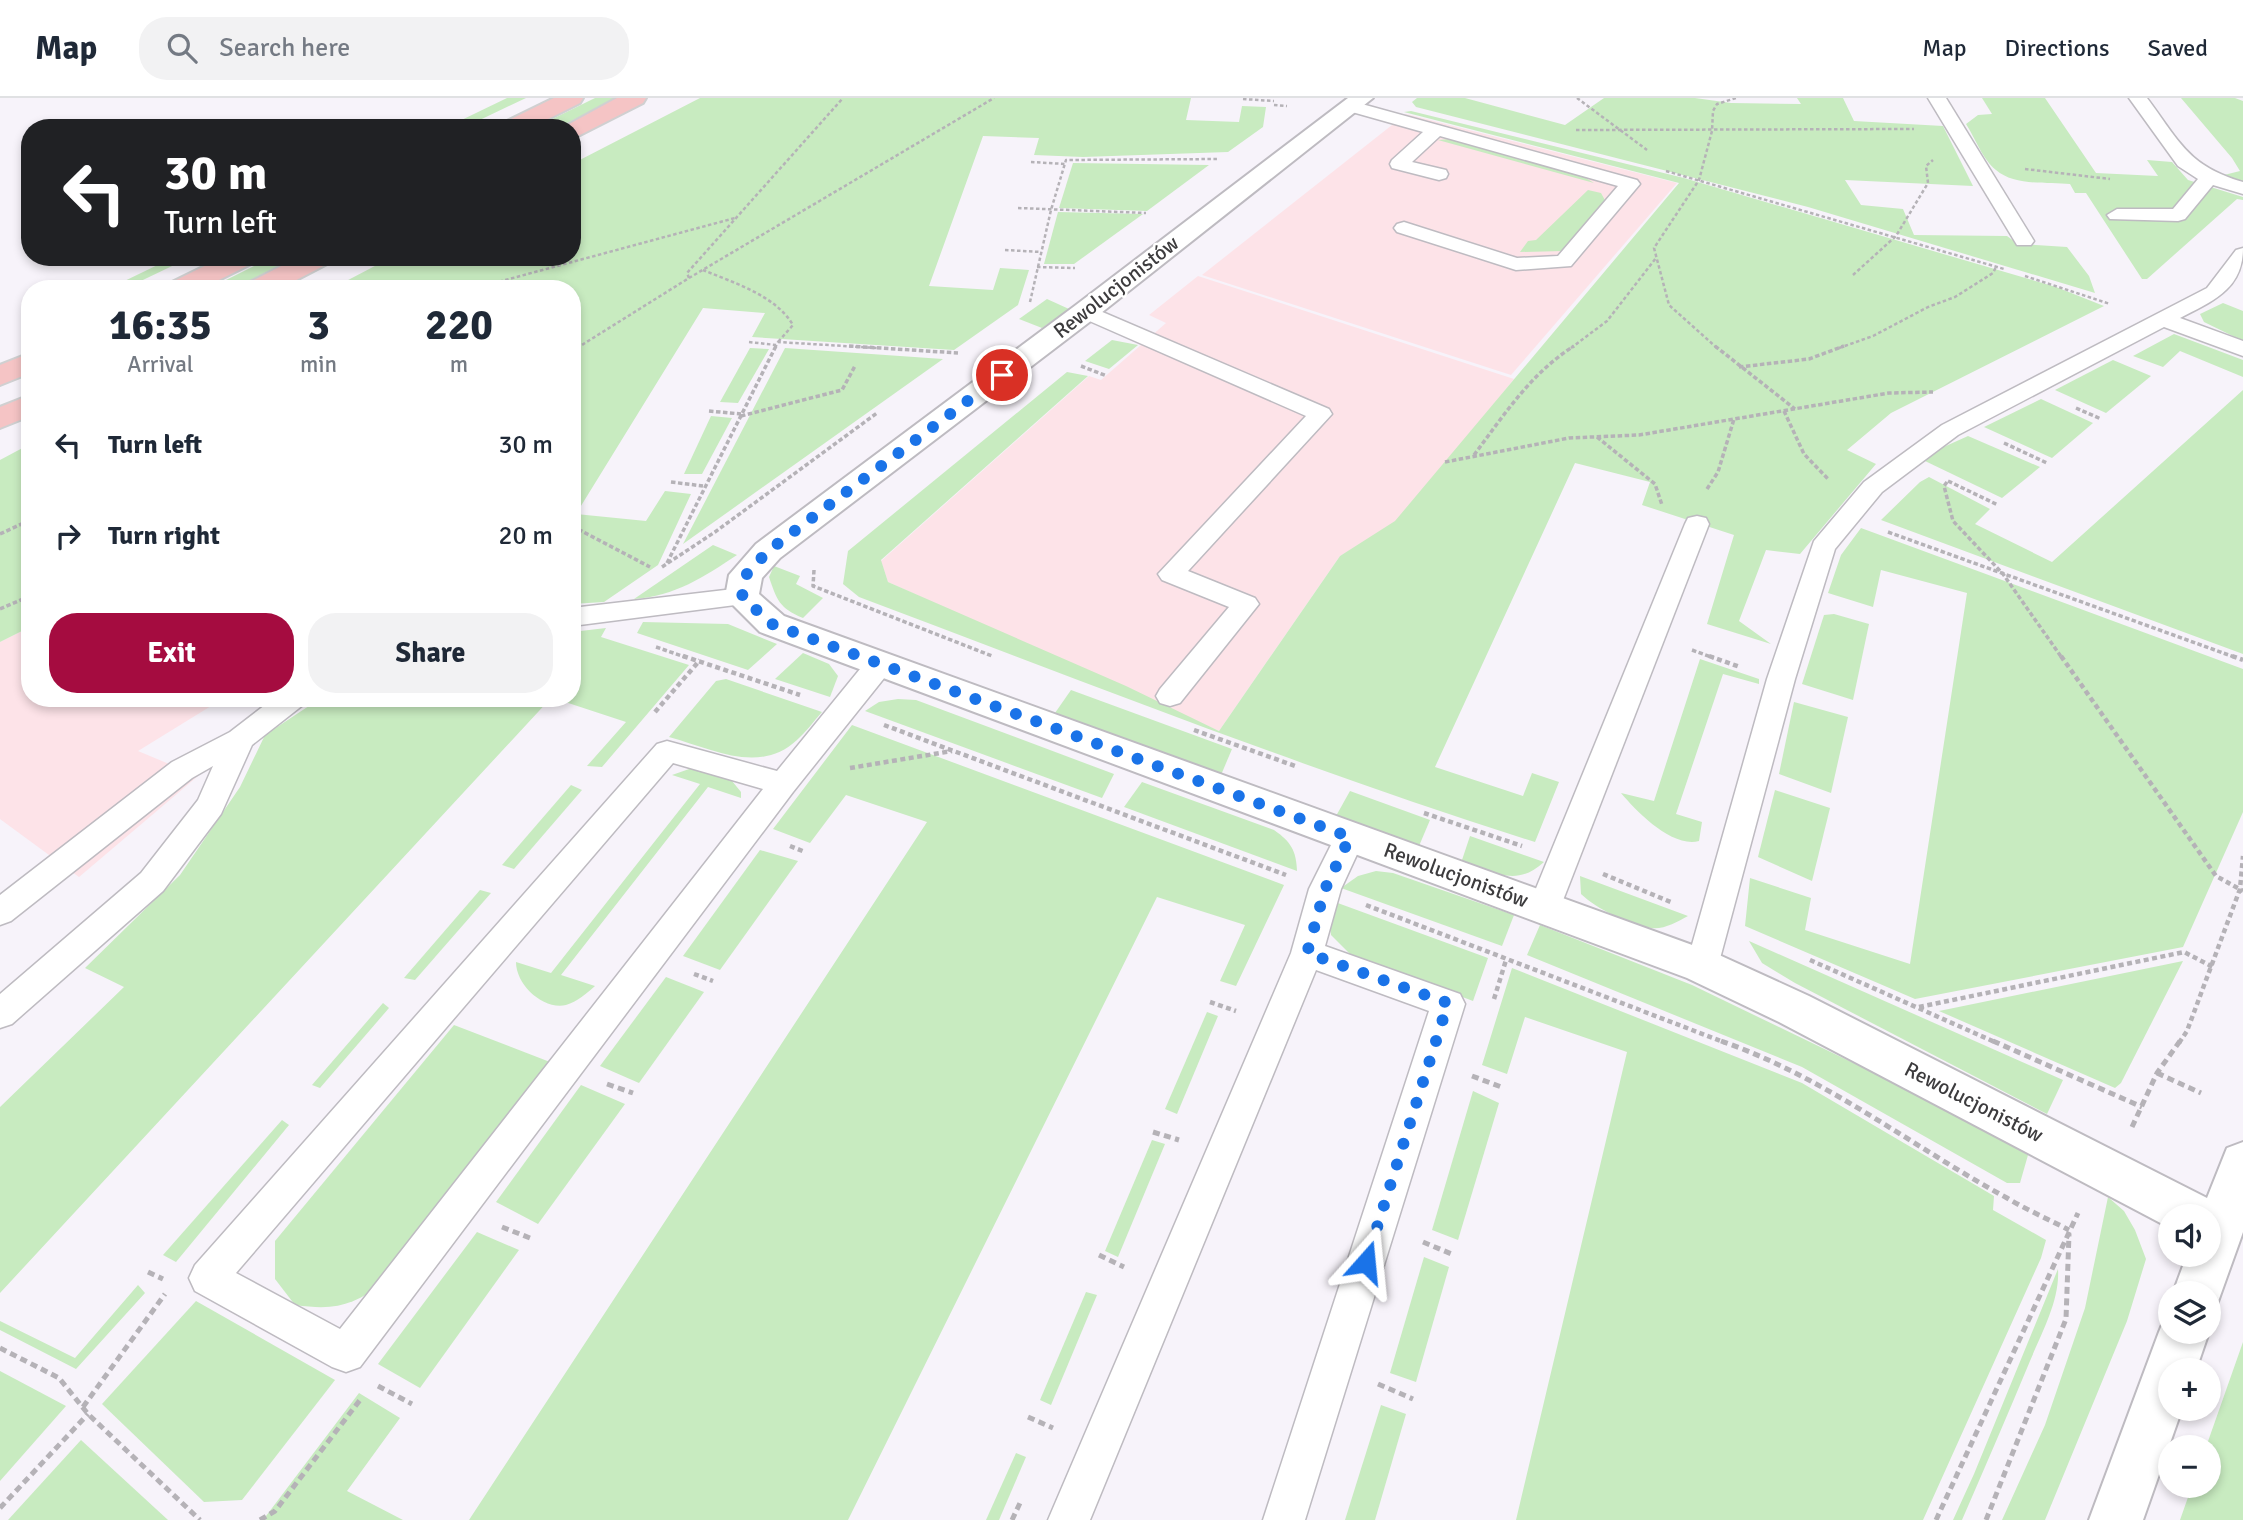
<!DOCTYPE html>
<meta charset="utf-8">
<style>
:root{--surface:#fff;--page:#f2f2f3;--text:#1f2937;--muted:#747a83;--line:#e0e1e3;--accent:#a50c40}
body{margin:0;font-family:Signika,sans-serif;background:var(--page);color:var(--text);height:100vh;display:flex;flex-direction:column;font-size:26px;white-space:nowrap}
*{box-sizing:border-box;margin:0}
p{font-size:23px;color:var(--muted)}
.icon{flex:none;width:38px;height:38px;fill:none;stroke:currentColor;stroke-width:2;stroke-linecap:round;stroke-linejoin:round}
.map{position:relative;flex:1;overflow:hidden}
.panel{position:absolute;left:21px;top:182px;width:560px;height:427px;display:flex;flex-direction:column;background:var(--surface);border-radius:28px;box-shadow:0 4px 10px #0003}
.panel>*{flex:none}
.banner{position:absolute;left:21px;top:21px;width:560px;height:147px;border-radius:28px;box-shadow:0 4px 10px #0003;background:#202124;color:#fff;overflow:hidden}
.tools{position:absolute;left:2158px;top:1106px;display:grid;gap:14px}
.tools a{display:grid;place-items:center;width:63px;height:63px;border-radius:50%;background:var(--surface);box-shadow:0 4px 10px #0003;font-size:35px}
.pin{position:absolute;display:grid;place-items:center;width:60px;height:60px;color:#fff;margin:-30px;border:4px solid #fff;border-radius:50%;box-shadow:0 2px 7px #0007}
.me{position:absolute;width:77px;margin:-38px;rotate:18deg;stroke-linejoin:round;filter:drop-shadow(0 0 5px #0008)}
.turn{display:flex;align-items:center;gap:24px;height:147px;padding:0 28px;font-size:32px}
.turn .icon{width:91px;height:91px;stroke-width:2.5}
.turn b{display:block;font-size:49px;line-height:60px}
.eta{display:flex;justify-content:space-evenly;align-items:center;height:119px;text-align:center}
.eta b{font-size:42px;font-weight:800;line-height:49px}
.primary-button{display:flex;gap:14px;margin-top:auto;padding:14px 28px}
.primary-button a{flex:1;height:80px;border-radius:28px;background:var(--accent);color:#fff;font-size:28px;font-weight:800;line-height:80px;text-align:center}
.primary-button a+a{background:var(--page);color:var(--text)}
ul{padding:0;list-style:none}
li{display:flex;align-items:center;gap:21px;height:91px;padding:0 28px}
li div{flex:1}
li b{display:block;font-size:26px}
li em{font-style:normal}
header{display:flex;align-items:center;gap:42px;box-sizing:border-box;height:98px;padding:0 35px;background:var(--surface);border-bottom:2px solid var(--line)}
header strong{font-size:33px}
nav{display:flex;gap:38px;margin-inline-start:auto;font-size:24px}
.search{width:490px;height:63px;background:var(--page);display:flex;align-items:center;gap:18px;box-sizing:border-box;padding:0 24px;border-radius:28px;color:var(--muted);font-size:26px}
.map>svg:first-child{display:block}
.commercial{fill:#fde3e8}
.green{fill:#c8ebc0}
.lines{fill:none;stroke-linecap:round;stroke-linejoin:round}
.service-casing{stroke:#bebbc1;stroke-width:3}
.minor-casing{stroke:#bebbc1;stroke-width:4}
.primary-casing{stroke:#d0d0d1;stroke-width:4}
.path-far3{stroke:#b5b2b7;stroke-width:2.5;stroke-dasharray:3.5 2.5;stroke-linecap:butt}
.path-far2{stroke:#b5b2b7;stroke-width:3.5;stroke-dasharray:4.5 2.5;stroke-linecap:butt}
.path-far1{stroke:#b5b2b7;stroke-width:4.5;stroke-dasharray:5 3.5;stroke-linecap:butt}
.path{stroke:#b5b2b7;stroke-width:5;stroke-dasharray:7 4.5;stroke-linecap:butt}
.service{fill:#fff;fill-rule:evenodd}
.minor{fill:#fff;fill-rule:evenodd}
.primary{fill:#f5c4c5;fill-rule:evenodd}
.route{stroke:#1a73e8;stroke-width:12;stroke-dasharray:0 21.6}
.labels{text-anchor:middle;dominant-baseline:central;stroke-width:5;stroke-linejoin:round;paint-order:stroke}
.street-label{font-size:21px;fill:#3d3c3e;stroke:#fff}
</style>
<header>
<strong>Map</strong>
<div class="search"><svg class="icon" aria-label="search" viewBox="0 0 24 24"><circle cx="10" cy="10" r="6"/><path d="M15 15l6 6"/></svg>Search here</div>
<nav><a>Map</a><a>Directions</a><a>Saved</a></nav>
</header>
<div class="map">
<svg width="2243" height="1422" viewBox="0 0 2243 1422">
<rect width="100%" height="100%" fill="#f7f3fa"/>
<g class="commercial">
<polygon points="1406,16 1677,85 1511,277 1202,177"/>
<polygon points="1198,178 1514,281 1399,424 1340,458 1219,633 888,484 881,463 1089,278 1101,282 1166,225 1149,217"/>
<polygon points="30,529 30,600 224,600 138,653 198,678 79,779 0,721 0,544"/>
</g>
<g class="green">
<polygon points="507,0 526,0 463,30 445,30"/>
<polygon points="595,0 618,0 557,30 534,30"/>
<polygon points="700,0 1191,0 1186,22 1239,24 1242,8 1266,9 1263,29 1228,54 1083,59 1034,57 1039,40 983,38 929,188 993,192 1000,170 1029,172 1018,207 954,252 752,239 765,215 703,210 576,416 646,423 665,393 691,396 658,467 604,504 572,506 572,191 331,191 392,159 572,159 572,66"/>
<polygon points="1417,0 1465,0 1565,27 1604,0 1695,0 1731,5 1801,6 1797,0 1843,0 1854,23 1943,28 1973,88 1845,82 1861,107 1903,111 1914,137 2007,138 2018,146 2067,149 2089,178 2095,195 1808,109 1416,9 1412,4"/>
<path d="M 1982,0 L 2045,0 L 2096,75 L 2158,78 L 2147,62 L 2172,64 L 2188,82 L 2243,99 L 2243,102 L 2237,101 L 2147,181 L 2142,181 L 2086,95 L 2075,95 L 2070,86 C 2048,84 2014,88 1996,72 C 1983,62 1975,40 1966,26 L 1978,17 L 1992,16 Z"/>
<polygon points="2181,0 2235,0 2243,3 2243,84 2224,77 2240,73 2232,60"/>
<path d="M 1411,13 L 1684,80 L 2056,189 L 2104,208 L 1891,315 L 1847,352 L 1876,366 L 1800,456 L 1766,452 L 1739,523 L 1771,546 L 1707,526 L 1734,437 L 1642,407 L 1650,384 L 1575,365 L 1435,669 L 1523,698 L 1532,675 L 1559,684 L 1535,744 C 1307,672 1083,583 859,499 L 843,486 L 848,453 L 1067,274 L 1088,278 L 881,462 L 888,484 L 1126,588 L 1219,633 L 1340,458 L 1395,423 L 1679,85 L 1404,14 Z"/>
<polygon points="1450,41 1581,77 1594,85 1438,42"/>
<polygon points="1073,65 1209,67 1147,113 1059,110"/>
<polygon points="1588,92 1601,95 1606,104 1563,153 1520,154 1528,143 1536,142"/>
<polygon points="1058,114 1143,116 1074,166 1044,166"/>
<polygon points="174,159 191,159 124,191 108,191"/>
<polygon points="272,159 296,159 233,191 208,191"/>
<polygon points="1047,201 1069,211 1042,230 1019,221"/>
<polygon points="2223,205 2243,213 2243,243 2204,224 2200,216"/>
<polygon points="2174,236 2243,262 2243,279 2180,253 2163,269 2133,258"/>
<polygon points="1112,242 1138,247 1109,271 1085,263"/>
<polygon points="750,250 769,251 738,305 720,304"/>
<polygon points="785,250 943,261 683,446"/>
<polygon points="2113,262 2151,278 2106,315 2055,292"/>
<polygon points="2243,292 2243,556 1881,422 1920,384 1929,379 1990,411 1975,426 2052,464"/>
<polygon points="2041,301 2093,325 2052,360 1984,329"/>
<polygon points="711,318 732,320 702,376 684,376"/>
<polygon points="1968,338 2040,369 2002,400 1925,363 1937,352"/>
<polygon points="30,346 30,529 0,544 0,362"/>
<polygon points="1861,430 2243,571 2243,714 2183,849 1915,901 1745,828 1750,780 1811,800 1805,832 1910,866 1967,495 1881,472 1873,509 1828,495 1841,457"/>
<path d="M 713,447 L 737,457 C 704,479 675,498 634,501 Z"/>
<path d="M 774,468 L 800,478 L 796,486 L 823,500 L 803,520 C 779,510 777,502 769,479 Z"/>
<polygon points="1834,516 1869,526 1853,602 1802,586 1824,517"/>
<polygon points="643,524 728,526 777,546 748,572 637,535"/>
<polygon points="606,530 601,539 689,567 602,669 587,668 626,624 553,600 572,600 572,534"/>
<polygon points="803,555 829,566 838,578 830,599 775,581"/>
<path d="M 1700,561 L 1759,581 L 1759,586 L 1723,576 L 1676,716 L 1702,724 L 1699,743 C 1672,750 1637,714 1621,695 L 1654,703 Z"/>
<path d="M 726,581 L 822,614 C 814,623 806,634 797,642 C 759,677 713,651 669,639 L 716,583 Z"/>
<polygon points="1071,592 1232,651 1221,677 1055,615"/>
<polygon points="321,600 551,600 0,1195 0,1009 124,889 85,870 180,777 240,689 265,637"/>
<polygon points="898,601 916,602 1114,676 1102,700 865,613 879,604"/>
<polygon points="1794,604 1848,619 1831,695 1779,676"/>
<polygon points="852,627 1284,787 1236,888 1220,883 1245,827 1157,799 848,1422 469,1422 927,724 846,697 810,745 773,731"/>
<path d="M 692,670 L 732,683 L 741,694 L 741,700 L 708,689 L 561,877 L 595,888 C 587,895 577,904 566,907 C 543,912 516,887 516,864 L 551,875 L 700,686 L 672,677 Z"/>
<path d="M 1142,684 L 1274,732 C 1291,744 1296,752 1297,773 L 1124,709 Z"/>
<polygon points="571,687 582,692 514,771 502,767"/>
<polygon points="1775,692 1830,710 1812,783 1758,759"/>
<polygon points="1350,693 1430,722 1419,748 1336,718"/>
<path d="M 1470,738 L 1544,764 C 1516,790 1493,774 1462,762 Z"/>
<polygon points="760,752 798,763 720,872 683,858"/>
<polygon points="1376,773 1393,775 1514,817 1502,848 1341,790 1358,778"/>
<path d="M 1580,778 L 1688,818 C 1677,824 1663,832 1651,830 C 1629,827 1597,811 1581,796 Z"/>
<polygon points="480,792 491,795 415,882 404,880"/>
<polygon points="1335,804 1488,860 1473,903 1350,856 1331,837 1329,820"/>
<polygon points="1540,827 1692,887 1934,1004 2028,1057 2020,1085 2007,1085 1802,969 1527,857"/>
<polygon points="1749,843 2063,982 2047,1016 1795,885 1762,865"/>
<polygon points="2183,863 2121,985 2115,990 1939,913"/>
<polygon points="1512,870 1802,985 1994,1098 1993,1112 2046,1142 2041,1160 1923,1422 1516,1422 1627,954 1525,919 1507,976 1482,967"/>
<polygon points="666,879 704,894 639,985 600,968"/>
<polygon points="383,905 389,910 320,990 312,987"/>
<polygon points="1207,914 1218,918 1177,1016 1165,1011"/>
<path d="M 454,927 L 550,964 L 386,1184 C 352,1207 337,1213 295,1207 L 275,1181 L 275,1143 Z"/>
<polygon points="581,987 625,1006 538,1126 496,1104"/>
<polygon points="1473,993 1499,1005 1458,1142 1432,1132"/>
<polygon points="282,1022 289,1027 176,1164 163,1157"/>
<polygon points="1152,1042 1165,1046 1118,1159 1105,1153"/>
<polygon points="2108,1099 2124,1113 2135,1132 2146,1161 2127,1223 2045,1422 2002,1422 2045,1327 2085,1210"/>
<polygon points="477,1134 519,1152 420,1290 378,1266"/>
<polygon points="1424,1159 1449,1169 1416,1284 1390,1275"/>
<path d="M 2058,1171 C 2060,1202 2042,1234 2030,1263 C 2008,1316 1985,1369 1962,1422 L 1953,1422 L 1974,1376 Z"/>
<polygon points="138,1187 145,1195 76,1271 0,1232 0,1223 75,1260"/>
<polygon points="1086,1194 1097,1197 1051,1307 1040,1302"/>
<polygon points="196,1203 335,1282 242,1402 204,1404 102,1306"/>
<polygon points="2243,1244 2243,1422 2180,1422 2192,1388 2208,1388 2208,1349 2206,1349"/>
<polygon points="0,1273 66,1308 0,1383"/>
<polygon points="359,1295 400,1320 347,1393 403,1422 263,1422"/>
<polygon points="1381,1307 1406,1316 1375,1422 1345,1422"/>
<polygon points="81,1342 168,1422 8,1422"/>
<polygon points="1016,1355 1026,1359 999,1422 986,1422"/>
</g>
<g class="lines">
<g class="service-casing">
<g id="service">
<polygon points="1928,0 1946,0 2034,143 2031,147 2017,147"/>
<path d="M 2129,0 L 2147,0 C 2180,44 2188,68 2243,84 L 2243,96 L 2213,87 L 2185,121 L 2178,123 L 2110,121 L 2107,117 L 2117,111 L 2173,111 L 2198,81 L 2178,68 Z"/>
<polygon points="1351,3 1637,82 1640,86 1571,168 1516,172 1397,134 1394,130 1397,126 1404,124 1517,160 1558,158 1618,88 1440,38 1412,64 1446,72 1448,76 1446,80 1439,82 1392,70 1390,66 1392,62 1423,34 1345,12 1342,8 1345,4"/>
<path d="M 2243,150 C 2243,191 2213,203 2180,220 L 2243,243 L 2243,258 L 2164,229 L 1958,337 L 1882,394 L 1835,451 L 1795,581 L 1718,868 L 1713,877 L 1702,881 L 1691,877 L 1686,868 L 1767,581 L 1814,443 L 1864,384 L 1942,327 L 2207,190 L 2236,152 Z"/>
<polygon points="1086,207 1329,311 1332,316 1188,473 1255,500 1259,506 1180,605 1170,608 1160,605 1156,598 1160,591 1229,509 1162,482 1158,476 1306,318 1078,218 1075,213 1078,208"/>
<polygon points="1697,418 1706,420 1709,426 1560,810 1555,819 1544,823 1533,819 1528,810 1685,426 1688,420"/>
<polygon points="742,490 751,493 755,499 751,505 572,528 572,510"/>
<path d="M 879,558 L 889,560 L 893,567 L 889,574 L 793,694 L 360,1269 L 346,1274 L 332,1269 L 195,1193 L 189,1180 L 195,1167 L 657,646 L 667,643 L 777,673 L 869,560 ZM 673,665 L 763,691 L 340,1231 L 236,1175 Z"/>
<polygon points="274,600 307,600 303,607 252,647 221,716 163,793 12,926 0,930 0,896 141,775 198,702 213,668 192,680 11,823 0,827 0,797 172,664 230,634"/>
<polygon points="1350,727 1361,731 1365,739 1341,791 1325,848 1460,896 1465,906 1305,1422 1263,1422 1429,913 1316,872 1090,1422 1048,1422 1291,855 1309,791 1339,731"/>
</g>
</g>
<g class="minor-casing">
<g id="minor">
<polygon points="1348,0 1373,0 1096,219 780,460 762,480 759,496 784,518 1717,856 1809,898 2207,1100 2227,1050 2243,1044 2243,1134 2215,1212 2208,1215 2208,1195 2173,1195 2187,1157 2208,1157 2208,1118 2170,1118 2170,1130 1779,924 1687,880 760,534 725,499 729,477 756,446 1076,207"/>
<polygon points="2170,1215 2170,1234 2209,1234 2196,1272 2170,1272 2170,1311 2182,1311 2143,1422 2089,1422 2159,1234 2166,1217"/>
</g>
</g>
<g class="primary-casing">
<g id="primary">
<polygon points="554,0 583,0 580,5 530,30 499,30 503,25"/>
<polygon points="617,0 646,0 643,5 580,37 572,39 572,30 562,30"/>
<polygon points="223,159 257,159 253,165 201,191 167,191 170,185"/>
<polygon points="299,159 333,159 329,165 279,191 245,191 248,185"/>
<polygon points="30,255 30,275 0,287 0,267"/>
<polygon points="30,297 30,318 0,330 0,309"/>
</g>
</g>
<g class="path-far3">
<polyline points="1577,0 1647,52"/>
<polyline points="1243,1 1274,3"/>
<polyline points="1274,7 1287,8"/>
<polyline points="1576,32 1914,31"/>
<polyline points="1031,64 1065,66"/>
<polyline points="2025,71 2110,81"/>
<polyline points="1666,73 2004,171"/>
<polyline points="1018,110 1146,115"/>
<polyline points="1005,152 1041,154"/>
<polyline points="1037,169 1075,170"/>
<path d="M 703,172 C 734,185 775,197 793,227 L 778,244"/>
<polyline points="1853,177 1896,138 1928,85 1926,68 1933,62"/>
<polyline points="2025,178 2110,206"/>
<polyline points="689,180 687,175 843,0"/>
<polyline points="483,191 498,184 735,120"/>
<polyline points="1030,204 1051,112 1066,62 1219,61"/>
<polyline points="749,244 776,247"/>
<polyline points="577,250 689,180 994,0"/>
<polyline points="775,250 778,244 877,250"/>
<polyline points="1571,250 1607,223 1656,160"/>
<polyline points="1717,250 1669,207 1654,150 1699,82 1712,33 1713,13 1717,6 1736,0"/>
<polyline points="1839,250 1873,238 1928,209 1955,199 1993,175 1996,169"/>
</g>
<g class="path-far2">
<polyline points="849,248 958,255"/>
<polyline points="1715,248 1795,311"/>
<polyline points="572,253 579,248"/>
<polyline points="1081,268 1107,278"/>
<polyline points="1739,269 1809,261 1844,248"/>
<polyline points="2076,310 2101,321"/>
<polyline points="709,313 741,316"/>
<polyline points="1784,313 1804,356 1829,382"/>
<polyline points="741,318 842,292 855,268"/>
<polyline points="1597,339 1655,386 1662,407"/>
<polyline points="2004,345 2047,365"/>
<path d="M 1474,357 C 1504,317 1531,275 1574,248"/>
<polyline points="1445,364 1569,340 1639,337 1889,295 1933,294"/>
<polyline points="1948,383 1998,407"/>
<polyline points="671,384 703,388"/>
<polyline points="1947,384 1944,388 1953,423 2003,476 2062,560"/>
<polyline points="1707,391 1718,374 1734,321"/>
<polyline points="572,428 650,469"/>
<polyline points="1888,434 2237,560"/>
<polyline points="0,436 30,422"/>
<polyline points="667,465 776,248"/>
<polyline points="662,469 715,434 877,315"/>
<polyline points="814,472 813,488 992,558"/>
<polyline points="0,511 30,498"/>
<polyline points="656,549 688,560"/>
<polyline points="1692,552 1714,560"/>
</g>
<g class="path-far1">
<polyline points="683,558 800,597"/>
<polyline points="1709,558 1740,569"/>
<polyline points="2061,558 2216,778 2243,793"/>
<polyline points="2232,558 2243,562"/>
<polyline points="655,614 700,562"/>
<polyline points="884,627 1286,777"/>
<polyline points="1194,632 1298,669"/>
<polyline points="850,670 952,653"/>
<polyline points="1424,715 1522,748"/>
<polyline points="790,748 805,754"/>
<polyline points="1603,776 1673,805"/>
<polyline points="1366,807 1726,945"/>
<polyline points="1810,862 1997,945"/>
<polyline points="694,876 713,883"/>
<polyline points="1494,901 1506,862"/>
<polyline points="1210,904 1236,913"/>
<polyline points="1919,909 2184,854 2213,869"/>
<polyline points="2179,945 2187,933 2240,791 2243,758"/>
</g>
<g class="path">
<path d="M 1721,943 C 1825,979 1911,1048 2007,1100 C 2027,1112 2048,1121 2069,1132"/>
<polyline points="1993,943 2142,1009"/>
<polyline points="2157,975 2201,995"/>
<polyline points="1472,978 1504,990"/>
<polyline points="607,986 633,995"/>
<polyline points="2132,1029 2157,975 2180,943"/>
<polyline points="1153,1034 1179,1042"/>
<polyline points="502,1129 530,1140"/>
<polyline points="1423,1144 1454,1157"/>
<polyline points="1099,1157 1124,1169"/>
<polyline points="148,1174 163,1181"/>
<polyline points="0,1250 59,1280 88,1316 200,1422"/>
<polyline points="1378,1286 1413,1301"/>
<polyline points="378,1288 412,1306"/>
<polyline points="83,1309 165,1196"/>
<polyline points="1028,1319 1053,1330"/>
<polyline points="0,1410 88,1316"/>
<polyline points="260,1422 275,1413 360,1302"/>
<polyline points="1012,1422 1020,1405"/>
<polyline points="1936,1422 2078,1115"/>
<polyline points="1986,1422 2066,1221 2069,1136"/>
</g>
<use href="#service" class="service"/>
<use href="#minor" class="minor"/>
<use href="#primary" class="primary"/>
</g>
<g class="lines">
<polyline class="route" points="1002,277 768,453 746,477 742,499 772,526 1350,739 1325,791 1307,855 1448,905 1366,1164"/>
</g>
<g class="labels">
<g class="street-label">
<text transform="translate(1116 189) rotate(-38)">Rewolucjonistów</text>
<text transform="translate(1456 777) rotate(20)">Rewolucjonistów</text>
<text transform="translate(1974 1004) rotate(27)">Rewolucjonistów</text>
</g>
</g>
</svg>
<div class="tools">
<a><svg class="icon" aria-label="sound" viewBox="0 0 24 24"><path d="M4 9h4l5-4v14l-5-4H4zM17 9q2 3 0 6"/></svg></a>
<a><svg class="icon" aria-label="layers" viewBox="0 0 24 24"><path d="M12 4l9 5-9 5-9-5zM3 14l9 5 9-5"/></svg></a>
<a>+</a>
<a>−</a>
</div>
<div class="pin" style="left:1002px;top:277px;background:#d93025"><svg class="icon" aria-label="arrive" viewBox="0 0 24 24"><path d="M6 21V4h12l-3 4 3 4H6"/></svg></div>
<svg class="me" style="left:1366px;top:1164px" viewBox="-20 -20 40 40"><path d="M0-17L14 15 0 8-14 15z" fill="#1a73e8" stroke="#fff" stroke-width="4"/></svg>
<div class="banner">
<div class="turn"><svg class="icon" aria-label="left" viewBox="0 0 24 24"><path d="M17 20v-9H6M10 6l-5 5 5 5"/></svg><div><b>30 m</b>Turn left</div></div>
</div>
<section class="panel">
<div class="eta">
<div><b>16:35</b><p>Arrival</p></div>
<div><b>3</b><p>min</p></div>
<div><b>220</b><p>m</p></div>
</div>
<ul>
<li><svg class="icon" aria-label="left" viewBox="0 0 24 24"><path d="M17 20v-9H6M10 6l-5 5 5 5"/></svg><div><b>Turn left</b></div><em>30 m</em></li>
<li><svg class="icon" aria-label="right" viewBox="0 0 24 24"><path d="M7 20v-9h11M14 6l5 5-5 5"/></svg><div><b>Turn right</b></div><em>20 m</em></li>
</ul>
<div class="primary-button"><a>Exit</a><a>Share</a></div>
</section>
</div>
